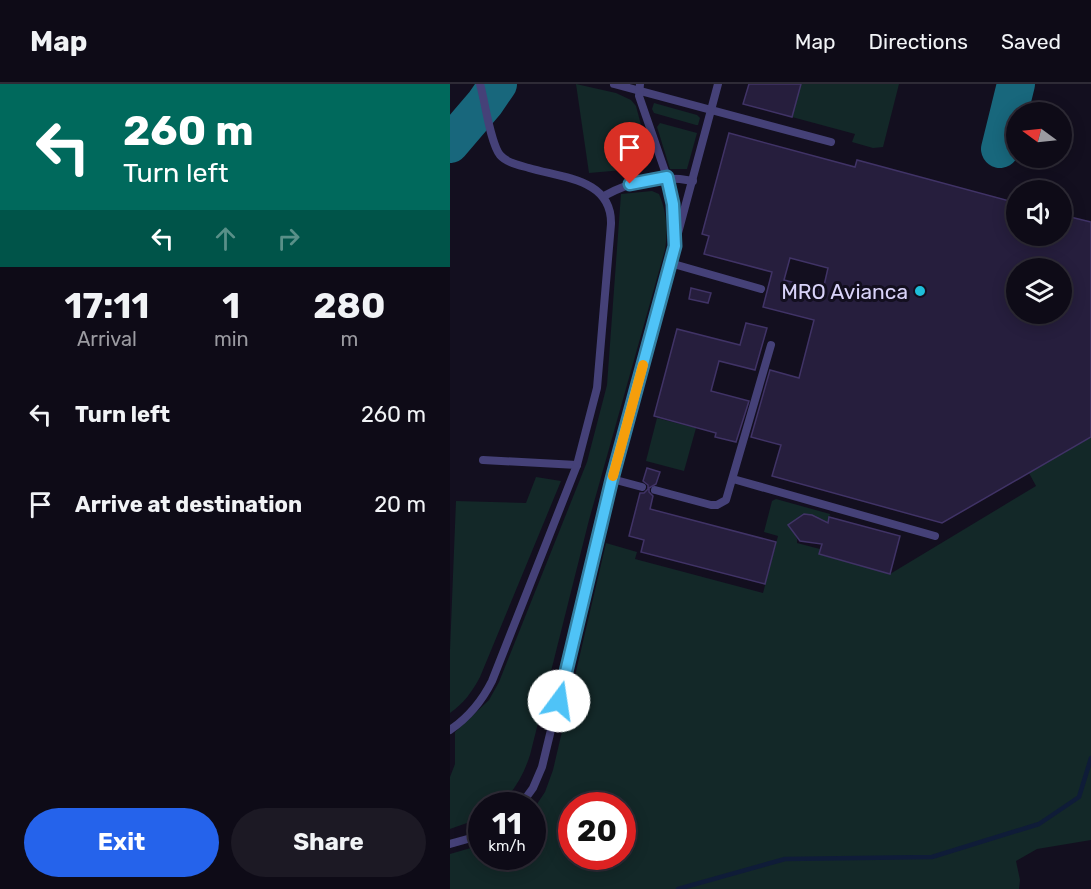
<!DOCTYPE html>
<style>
:root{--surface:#0e0b17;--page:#1c1924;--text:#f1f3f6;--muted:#9b9ba1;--line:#2e2b36;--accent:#2563eb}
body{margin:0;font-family:Rubik,sans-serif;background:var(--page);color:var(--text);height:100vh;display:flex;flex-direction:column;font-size:22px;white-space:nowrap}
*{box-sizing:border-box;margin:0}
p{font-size:20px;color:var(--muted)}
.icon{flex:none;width:33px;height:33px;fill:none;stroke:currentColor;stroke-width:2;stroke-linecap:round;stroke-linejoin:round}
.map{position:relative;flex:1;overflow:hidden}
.details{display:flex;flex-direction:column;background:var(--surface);width:450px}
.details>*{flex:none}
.banner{background:#00695c;color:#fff;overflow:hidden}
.needle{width:39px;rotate:285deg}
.controls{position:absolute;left:556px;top:18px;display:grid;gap:12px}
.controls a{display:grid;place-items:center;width:66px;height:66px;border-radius:50%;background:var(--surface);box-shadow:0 3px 15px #0003,0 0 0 2px var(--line);font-size:30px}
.speed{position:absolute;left:18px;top:708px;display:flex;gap:12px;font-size:30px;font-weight:700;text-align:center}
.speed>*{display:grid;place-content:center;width:78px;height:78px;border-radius:50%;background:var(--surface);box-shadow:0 3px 15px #0003,0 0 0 2px var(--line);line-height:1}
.speed small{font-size:15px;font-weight:400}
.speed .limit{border:9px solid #d22;background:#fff;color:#111}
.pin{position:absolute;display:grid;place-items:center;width:51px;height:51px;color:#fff;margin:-62px -26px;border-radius:50% 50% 50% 0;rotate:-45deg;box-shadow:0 0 6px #0007}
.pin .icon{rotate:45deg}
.me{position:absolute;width:66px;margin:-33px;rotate:14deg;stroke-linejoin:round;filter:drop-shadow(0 0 4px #0008)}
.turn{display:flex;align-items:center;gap:21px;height:126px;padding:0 24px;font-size:27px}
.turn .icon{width:78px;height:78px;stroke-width:2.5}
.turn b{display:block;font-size:42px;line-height:51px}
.lanes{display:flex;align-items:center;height:57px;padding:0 24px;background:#0003;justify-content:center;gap:30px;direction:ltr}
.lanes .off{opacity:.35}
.eta{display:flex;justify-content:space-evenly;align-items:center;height:102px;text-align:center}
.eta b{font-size:36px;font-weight:700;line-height:42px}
.button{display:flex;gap:12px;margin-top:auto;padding:12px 24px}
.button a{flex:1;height:69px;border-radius:36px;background:var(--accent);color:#fff;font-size:24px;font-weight:700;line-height:69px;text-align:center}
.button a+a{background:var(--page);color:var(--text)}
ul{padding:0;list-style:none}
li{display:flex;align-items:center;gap:18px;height:90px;padding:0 24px}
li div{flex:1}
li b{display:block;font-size:22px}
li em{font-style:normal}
header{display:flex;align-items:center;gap:36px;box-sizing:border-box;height:84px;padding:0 30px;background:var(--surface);border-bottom:2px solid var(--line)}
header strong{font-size:28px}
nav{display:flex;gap:33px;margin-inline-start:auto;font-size:21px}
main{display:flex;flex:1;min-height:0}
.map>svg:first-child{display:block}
.green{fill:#132828;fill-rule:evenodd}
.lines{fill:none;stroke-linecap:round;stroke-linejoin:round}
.stream{stroke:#0f1c38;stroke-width:4.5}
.taxiway{stroke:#18677c;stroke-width:38}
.building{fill:#261e3d;stroke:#403366;stroke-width:1.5;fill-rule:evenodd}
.service{stroke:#454178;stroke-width:8}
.route-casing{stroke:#337fa1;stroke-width:15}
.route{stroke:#4fc3f7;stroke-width:10}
.slow{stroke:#f59e0b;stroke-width:10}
.poi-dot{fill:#1ebfda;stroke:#130f1f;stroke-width:2}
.labels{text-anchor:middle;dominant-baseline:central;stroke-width:6;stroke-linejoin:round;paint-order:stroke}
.poi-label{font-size:21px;fill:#d9d3f9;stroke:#130f1f;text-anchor:end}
</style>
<header>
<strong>Map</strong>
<nav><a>Map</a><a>Directions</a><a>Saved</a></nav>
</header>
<main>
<section class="details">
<div class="banner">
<div class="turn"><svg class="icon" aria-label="left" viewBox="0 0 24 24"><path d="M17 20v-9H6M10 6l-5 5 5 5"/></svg><div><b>260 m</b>Turn left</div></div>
<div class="lanes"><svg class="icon" aria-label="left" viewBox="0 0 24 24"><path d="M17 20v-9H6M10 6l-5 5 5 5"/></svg><svg class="icon off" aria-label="ahead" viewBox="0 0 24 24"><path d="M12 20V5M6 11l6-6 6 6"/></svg><svg class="icon off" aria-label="right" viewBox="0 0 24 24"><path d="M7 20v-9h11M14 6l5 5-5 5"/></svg></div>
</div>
<div class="eta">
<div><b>17:11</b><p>Arrival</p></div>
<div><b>1</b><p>min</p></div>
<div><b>280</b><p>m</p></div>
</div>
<ul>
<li><svg class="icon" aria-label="left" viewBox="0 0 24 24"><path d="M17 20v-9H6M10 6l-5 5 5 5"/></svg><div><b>Turn left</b></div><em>260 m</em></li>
<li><svg class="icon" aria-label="arrive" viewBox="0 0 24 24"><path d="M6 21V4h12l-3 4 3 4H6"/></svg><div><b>Arrive at destination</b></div><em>20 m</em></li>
</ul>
<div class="button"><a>Exit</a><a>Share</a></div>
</section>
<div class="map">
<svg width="641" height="805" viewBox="0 0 641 805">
<rect width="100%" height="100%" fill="#130f1f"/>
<g class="green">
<polygon points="126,0 166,9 181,16 186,22 199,71 199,78 196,84 139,89"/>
<polygon points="351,0 449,0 433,63 423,64 402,58 405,50 342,33"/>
<polygon points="204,19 247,31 250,34 248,41 246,41 204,29 202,25"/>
<polygon points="210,39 247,49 237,85 220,85 207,43"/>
<path d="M 202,107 L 209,110 C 217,128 218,147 215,166 L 139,436 L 80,671 C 74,690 64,708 49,721 L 32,722 L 31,734 L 0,745 L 0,693 L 5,680 L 5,648 L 39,616 L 49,598 L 137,378 L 157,301 L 171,110 Z"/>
<polygon points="207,334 246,344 234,387 196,377"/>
<path d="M 641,353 L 641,756 L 587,765 L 566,777 L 570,796 L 569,805 L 0,805 L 0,770 L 31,761 L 32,772 L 82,772 L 83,726 L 95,708 L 103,686 L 156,459 L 187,468 L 185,475 L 313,509 L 328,452 L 314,448 L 322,417 L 326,415 L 380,430 L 376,444 C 367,434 360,425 347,435 L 343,447 L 347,455 L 347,459 L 370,465 L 369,470 L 440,490 L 586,402 L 579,389 ZM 122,722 L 172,722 L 172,772 L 122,772 Z"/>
<path d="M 86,393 L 111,397 L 30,593 C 22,608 14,619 0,629 L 0,566 L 6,417 L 76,419 Z"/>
</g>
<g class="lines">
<polyline class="stream" points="228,805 335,775 482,773 589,740 629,713 641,674"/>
<g class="taxiway">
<polyline points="0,60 35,19 48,0"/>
<polyline points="550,65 566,0"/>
</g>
</g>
<g class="building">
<polygon points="299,0 351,0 342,33 293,20"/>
<path d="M 279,49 L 405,83 L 407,76 L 567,119 L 567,152 L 612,152 L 612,131 L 641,138 L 641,353 L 492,439 L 322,392 L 331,361 L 301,353 L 320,286 L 349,294 L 364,236 L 313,223 L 322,188 L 254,170 L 259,152 L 252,150 ZM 340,174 L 378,184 L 373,206 L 334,196 ZM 567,184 L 612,184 L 612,230 L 567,230 Z"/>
<polygon points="241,204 261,209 258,219 239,215"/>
<polygon points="296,239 317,244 305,286 269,277 261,307 299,317 286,358 265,353 266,349 204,332 227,245 290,261"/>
<polygon points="197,384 210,388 206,400 199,404 199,408 203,412 200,425 326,458 315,500 191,468 194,456 179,452 190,409 194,409 198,405 198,401 193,397"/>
<polygon points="354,430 362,431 378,439 379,433 450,452 440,490 369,470 372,460 350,457 338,441"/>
</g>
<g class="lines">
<g class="service">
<polyline points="164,0 381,58"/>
<polyline points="190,0 189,12 217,93 223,120 225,155"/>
<path d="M 154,112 C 183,96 210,91 243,97"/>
<polyline points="220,179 311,205"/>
<polyline points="33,376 127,381"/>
<polyline points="162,395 192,403"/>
<polyline points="283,395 485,452"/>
<polyline points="205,406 261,421 267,421 276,416 321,261"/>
<path d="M 0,646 C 19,633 32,617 42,597 L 127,381 L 147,304 L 161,140 C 162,95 113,94 79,84 C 69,81 57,79 50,71 C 40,58 35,17 30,0"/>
<polyline points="70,722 83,704 92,683 162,395 268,0"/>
<polyline points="0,760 32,751"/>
</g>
</g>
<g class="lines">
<g class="route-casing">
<polyline id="route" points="109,617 162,395 225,162 223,120 217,93 180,100"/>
</g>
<use href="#route" class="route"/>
<polyline class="slow" points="163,392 193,281"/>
</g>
<circle class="poi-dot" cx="470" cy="207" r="6"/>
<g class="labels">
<g class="poi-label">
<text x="458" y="207">MRO Avianca</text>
</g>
</g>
</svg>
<div class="controls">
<a><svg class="needle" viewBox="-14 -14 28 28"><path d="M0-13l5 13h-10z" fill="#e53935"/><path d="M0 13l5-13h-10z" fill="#9b9ba1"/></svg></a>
<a><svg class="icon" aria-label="sound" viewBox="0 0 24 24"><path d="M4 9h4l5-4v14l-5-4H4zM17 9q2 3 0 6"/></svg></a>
<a><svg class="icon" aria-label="layers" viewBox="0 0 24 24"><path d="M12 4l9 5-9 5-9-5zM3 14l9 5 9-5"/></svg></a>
</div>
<div class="speed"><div>11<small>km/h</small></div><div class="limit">20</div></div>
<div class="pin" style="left:180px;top:100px;background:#d93025"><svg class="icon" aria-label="arrive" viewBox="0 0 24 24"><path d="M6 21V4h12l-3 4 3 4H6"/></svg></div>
<svg class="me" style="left:109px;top:617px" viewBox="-20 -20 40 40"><circle r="19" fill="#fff"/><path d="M0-13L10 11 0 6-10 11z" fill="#4fc3f7"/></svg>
</div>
</main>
